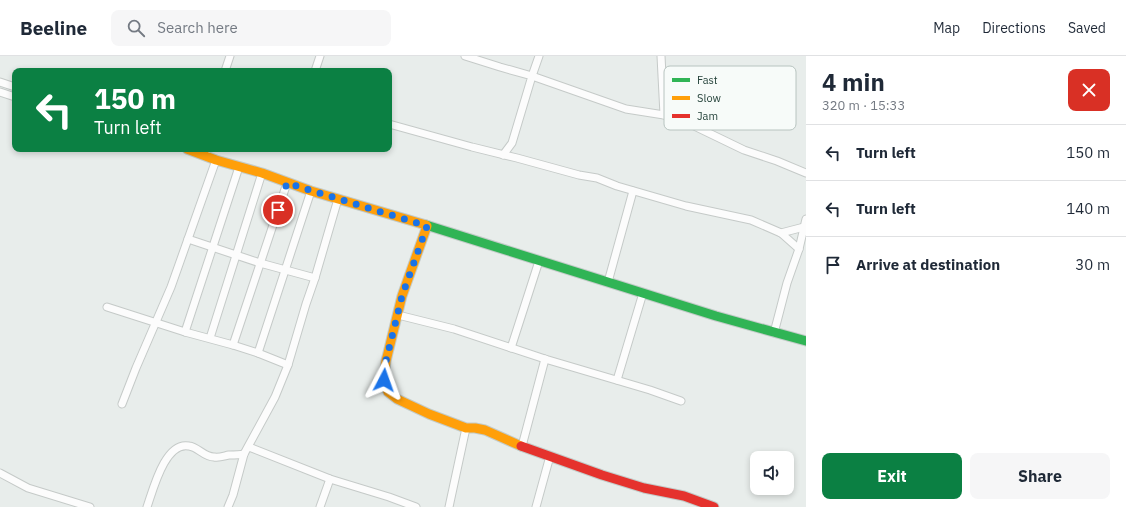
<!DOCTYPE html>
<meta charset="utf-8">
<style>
:root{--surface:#fff;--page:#f6f6f7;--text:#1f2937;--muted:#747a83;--line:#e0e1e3;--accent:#0b8043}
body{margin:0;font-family:"IBM Plex Sans",sans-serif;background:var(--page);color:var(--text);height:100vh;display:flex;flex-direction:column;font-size:15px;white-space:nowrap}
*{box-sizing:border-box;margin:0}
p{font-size:13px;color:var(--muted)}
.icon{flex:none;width:22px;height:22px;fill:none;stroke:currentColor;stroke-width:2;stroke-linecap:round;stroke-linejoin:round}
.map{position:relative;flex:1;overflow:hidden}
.panel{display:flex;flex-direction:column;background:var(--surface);width:320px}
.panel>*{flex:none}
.guide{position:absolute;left:12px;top:12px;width:380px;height:84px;border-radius:8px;box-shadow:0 2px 6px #0003;background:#0b8043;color:#fff;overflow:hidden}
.fabs{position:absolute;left:750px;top:395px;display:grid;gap:8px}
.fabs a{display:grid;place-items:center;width:44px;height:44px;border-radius:8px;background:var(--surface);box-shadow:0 2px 6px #0003;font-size:20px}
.pin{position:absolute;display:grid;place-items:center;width:34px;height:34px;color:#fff;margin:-17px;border:2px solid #fff;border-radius:50%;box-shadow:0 1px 4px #0007}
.me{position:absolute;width:44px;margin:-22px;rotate:4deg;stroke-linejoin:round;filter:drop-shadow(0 0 3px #0008)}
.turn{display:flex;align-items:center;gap:14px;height:84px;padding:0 16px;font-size:18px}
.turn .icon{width:52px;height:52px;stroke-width:2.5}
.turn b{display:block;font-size:28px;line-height:34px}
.round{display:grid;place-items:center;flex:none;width:42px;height:42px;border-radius:8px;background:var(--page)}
.headline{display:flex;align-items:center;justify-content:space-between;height:68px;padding:0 16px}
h1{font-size:24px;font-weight:800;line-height:30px}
.primary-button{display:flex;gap:8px;margin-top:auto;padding:8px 16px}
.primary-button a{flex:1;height:46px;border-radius:8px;background:var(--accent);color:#fff;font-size:16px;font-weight:800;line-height:46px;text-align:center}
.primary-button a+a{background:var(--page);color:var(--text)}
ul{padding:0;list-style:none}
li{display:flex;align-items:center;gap:12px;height:56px;padding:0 16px;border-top:1px solid var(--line)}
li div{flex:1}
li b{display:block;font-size:15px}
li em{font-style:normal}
header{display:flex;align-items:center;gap:24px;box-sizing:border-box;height:56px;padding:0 20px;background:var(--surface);border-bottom:1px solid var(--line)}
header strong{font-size:19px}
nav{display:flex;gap:22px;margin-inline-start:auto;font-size:14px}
.search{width:280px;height:36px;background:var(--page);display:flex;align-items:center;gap:10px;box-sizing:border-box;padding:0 14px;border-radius:8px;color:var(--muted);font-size:15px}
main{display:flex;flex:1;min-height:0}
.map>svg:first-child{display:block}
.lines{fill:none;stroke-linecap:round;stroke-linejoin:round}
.street-casing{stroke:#c5cac8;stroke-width:9}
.fast-casing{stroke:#c3cbc8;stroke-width:11}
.slow-casing{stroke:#c3cbc8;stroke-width:11}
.jam-casing{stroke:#c3cbc8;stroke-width:11}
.street{stroke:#fcfcfc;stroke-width:7}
.fast{stroke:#30b455;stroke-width:9}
.slow{stroke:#ff9f0a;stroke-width:9}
.jam{stroke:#e5322d;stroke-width:9}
.route{stroke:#1a73e8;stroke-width:7;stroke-dasharray:0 12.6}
.key{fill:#f7fbf9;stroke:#b8c4c0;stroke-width:1}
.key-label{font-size:11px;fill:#24423a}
</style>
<header>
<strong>Beeline</strong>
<div class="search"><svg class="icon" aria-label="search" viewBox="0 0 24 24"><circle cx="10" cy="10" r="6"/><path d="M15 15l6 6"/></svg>Search here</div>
<nav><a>Map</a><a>Directions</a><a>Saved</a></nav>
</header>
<main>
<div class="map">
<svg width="806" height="451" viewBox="0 0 806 451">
<rect width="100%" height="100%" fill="#e8edeb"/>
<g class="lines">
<g class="street-casing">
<g id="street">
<polyline points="465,0 500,11 532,20 512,87 503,99"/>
<polyline points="539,0 532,20 626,53 664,59 686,66 744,94 777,105 806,117"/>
<polyline points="661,0 664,59"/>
<polyline points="225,15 230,0"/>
<polyline points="315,15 320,0"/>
<polyline points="0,26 15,31"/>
<polyline points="0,36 15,41"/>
<polyline points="389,68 472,91 517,102 579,119 597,122 617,130 686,150 751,164 781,177 799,193"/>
<polyline points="205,99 207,93"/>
<polyline points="781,177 804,171"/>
<polyline points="188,183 260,207 315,222"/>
<polyline points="608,226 633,135"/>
<polyline points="107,251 185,276 233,289 258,297 288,309"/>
<polyline points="398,259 454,273 545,303 650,334 681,345"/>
<polyline points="185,276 239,111"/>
<polyline points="774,277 787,227 799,193 806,163"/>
<polyline points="210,282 262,117"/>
<polyline points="233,289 287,127"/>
<polyline points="511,292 539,205"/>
<polyline points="258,297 311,135"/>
<polyline points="617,324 643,237"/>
<polyline points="122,348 136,312 171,231 216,104"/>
<polyline points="522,390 545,303"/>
<polyline points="249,391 330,423 389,441 416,451"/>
<polyline points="0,417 28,432 90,451"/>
<path d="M 147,451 C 153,434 165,385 189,390 C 198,391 204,401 214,401 C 219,402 224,400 229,399 C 234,399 239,399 244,398"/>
<polyline points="228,451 233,439 244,398 275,341 288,309 306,248 315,222 338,143"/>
<polyline points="320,451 330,423"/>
<polyline points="449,451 466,372"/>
<polyline points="536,451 550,400"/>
</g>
</g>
<g class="fast-casing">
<polyline id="fast" points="426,169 716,260 806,285"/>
</g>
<g class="slow-casing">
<g id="slow">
<polyline points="187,93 216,104 262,117 311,135 426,169"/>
<polyline points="427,170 402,240 386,305 384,324 388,336 397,343 429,358 466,372 475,372 485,374 521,390"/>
</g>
</g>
<g class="jam-casing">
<polyline id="jam" points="521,390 602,419 644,432 684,440 714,451"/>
</g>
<use href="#street" class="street"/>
<use href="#fast" class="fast"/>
<use href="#slow" class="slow"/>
<use href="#jam" class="jam"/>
</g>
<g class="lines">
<polyline class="route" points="278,154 287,127 427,170 402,240 386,305 384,324"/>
</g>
<rect x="664" y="10" width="132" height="64" rx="6" class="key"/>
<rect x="672" y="22" width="18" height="4" fill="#30b455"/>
<rect x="672" y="40" width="18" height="4" fill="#ff9f0a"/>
<rect x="672" y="58" width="18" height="4" fill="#e5322d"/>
<g class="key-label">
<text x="697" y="28">Fast</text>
<text x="697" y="46">Slow</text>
<text x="697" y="64">Jam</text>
</g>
</svg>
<div class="fabs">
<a><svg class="icon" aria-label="sound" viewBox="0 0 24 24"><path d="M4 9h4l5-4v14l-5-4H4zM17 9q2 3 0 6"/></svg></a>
</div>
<div class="pin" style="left:278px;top:154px;background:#d93025"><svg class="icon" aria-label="arrive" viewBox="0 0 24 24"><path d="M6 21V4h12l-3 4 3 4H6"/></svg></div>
<svg class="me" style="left:384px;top:324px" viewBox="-20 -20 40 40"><path d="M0-17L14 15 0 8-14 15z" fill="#1a73e8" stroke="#fff" stroke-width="4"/></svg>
<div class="guide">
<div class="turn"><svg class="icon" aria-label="left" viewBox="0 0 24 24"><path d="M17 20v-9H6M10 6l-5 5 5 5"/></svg><div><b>150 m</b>Turn left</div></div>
</div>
</div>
<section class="panel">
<div class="headline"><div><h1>4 min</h1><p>320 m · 15:33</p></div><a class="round" style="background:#d93025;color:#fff"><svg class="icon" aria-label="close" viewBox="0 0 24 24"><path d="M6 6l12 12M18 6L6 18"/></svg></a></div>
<ul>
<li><svg class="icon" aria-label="left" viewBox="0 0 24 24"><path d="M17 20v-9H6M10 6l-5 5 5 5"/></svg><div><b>Turn left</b></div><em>150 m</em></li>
<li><svg class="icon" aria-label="left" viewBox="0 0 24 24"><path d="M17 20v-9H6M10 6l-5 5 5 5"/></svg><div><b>Turn left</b></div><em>140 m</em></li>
<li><svg class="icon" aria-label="arrive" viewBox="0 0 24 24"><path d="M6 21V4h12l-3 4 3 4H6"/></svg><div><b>Arrive at destination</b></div><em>30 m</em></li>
</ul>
<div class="primary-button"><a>Exit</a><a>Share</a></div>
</section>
</main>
